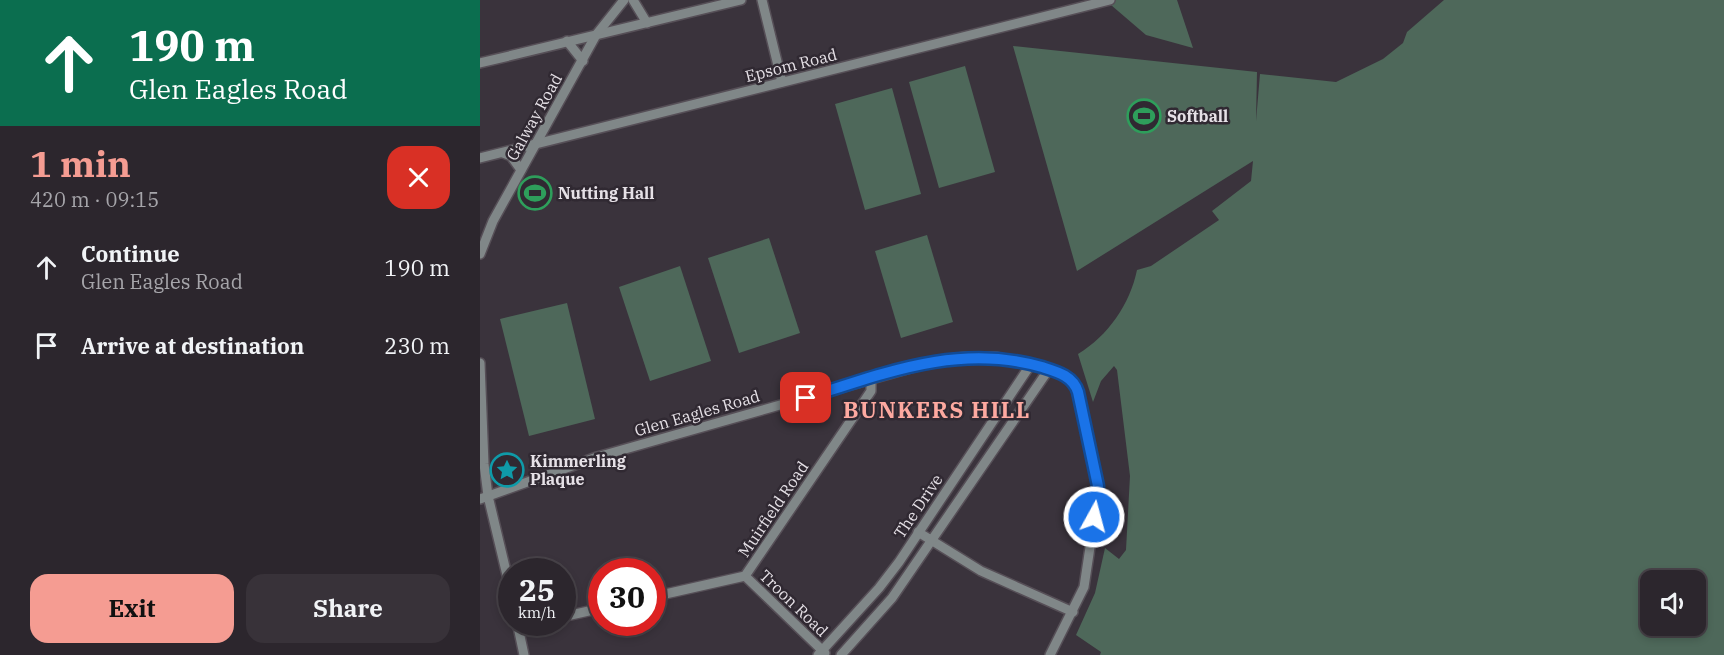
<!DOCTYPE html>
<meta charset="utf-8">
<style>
:root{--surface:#2c262d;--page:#383239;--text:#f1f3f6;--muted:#a6a5aa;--line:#484349;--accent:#f59c92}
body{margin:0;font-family:"IBM Plex Serif",serif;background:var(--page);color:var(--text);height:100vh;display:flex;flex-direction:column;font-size:22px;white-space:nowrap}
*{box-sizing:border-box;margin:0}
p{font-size:20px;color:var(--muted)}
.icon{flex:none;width:33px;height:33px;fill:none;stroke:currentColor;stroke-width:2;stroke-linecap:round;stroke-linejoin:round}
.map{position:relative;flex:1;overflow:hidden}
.details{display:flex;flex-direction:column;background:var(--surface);width:480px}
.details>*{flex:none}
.hud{background:#0b6e4f;color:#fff;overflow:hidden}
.buttons{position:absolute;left:1160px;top:570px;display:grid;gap:12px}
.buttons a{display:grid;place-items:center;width:66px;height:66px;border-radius:12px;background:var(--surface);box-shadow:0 3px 9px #0003,0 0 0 2px var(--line);font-size:30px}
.speed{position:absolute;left:18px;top:558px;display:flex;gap:12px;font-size:30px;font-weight:700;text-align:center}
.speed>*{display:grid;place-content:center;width:78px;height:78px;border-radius:50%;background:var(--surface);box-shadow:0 3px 9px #0003,0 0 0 2px var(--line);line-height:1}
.speed small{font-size:15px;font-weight:400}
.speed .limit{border:9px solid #d22;background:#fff;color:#111}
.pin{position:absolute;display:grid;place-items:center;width:51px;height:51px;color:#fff;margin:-26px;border-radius:12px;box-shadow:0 3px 9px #0006}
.me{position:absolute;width:66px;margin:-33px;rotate:7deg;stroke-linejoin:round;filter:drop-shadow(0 0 4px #0008)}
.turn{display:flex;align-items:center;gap:21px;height:126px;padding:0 30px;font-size:27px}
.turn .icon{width:78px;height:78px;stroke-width:2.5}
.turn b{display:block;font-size:42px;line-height:51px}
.round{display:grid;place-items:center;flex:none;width:63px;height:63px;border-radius:18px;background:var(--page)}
.head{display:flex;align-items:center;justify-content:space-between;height:102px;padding:0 30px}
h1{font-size:36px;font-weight:700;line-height:45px;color:var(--accent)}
.button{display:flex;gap:12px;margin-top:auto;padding:12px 30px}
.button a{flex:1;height:69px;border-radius:18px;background:var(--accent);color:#111;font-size:24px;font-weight:700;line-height:69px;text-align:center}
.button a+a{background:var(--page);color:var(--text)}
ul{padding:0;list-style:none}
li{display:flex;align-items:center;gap:18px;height:78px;padding:0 30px}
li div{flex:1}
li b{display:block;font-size:22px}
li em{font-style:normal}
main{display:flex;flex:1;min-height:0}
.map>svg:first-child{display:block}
.green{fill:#4e685a;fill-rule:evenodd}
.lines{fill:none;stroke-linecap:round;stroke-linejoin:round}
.minor-casing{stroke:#564f57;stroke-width:12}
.minor{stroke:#808788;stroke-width:9}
.route-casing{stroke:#114b97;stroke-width:15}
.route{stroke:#1a73e8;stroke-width:10}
.labels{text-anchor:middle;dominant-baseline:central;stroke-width:5;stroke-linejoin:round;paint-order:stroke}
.street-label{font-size:16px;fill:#e6e1e7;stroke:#302932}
.poi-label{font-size:16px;font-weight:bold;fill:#e6e1e7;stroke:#302932;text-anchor:start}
.district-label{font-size:22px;font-weight:bold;letter-spacing:1.5px;fill:#fda9a0;stroke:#302932}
</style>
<main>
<section class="details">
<div class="hud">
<div class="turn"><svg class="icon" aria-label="ahead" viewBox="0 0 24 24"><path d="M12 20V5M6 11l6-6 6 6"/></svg><div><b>190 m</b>Glen Eagles Road</div></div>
</div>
<div class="head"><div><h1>1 min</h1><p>420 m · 09:15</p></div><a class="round" style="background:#d93025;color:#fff"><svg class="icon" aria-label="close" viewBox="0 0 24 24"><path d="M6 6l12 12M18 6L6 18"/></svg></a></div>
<ul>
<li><svg class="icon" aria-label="ahead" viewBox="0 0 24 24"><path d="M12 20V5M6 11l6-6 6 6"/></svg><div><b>Continue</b><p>Glen Eagles Road</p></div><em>190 m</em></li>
<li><svg class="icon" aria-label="arrive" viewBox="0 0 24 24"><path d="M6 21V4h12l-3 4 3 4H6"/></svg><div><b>Arrive at destination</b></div><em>230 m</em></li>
</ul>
<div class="button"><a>Exit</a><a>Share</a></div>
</section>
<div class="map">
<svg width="1244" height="655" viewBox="0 0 1244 655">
<rect width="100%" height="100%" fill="#3a333c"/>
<g class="green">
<polygon points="634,0 697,0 713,48 666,35 631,5"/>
<path d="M 964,0 L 1244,0 L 1244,655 L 620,655 L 621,652 L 596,635 L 615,593 L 625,548 L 639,559 L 646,550 L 650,476 L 637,370 L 634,366 L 621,381 L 613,402 L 598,354 C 628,336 650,304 657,270 L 671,266 L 739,220 L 732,211 L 771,181 L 773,161 L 597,271 L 533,46 L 777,72 L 776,121 L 780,74 L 856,82 L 903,59 L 923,43 L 927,32 ZM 1170,580 L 1215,580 L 1215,626 L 1170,626 Z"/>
<polygon points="485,66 515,172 459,188 429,82"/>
<polygon points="412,88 441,194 385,210 355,104"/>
<polygon points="447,235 473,322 421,338 395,251"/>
<polygon points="289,238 320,333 259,353 228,258"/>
<polygon points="200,266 231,361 170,381 139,287"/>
<polygon points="87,303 115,419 49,436 20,319"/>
</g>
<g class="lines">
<g class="minor-casing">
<g id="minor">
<polyline points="153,0 167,23"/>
<polyline points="282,0 302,82"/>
<polyline points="87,41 103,61"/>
<polyline points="0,63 261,0"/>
<polyline points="23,153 31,156 41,170"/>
<polyline points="0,158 630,0"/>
<polyline points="0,254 13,221 116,35 144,0"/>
<polyline points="0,363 4,464 8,496 32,596"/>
<polyline points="0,499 117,457 455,361 487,357 516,357 569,369 584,375 595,384 617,478 618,494 604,587 570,655"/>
<polyline points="438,532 501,571 593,612"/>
<polyline points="265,576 345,653"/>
<polyline points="172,597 265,576 391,391 391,378"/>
<polyline points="82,617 122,608"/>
<polyline points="37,622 44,655"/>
<polyline points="38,627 57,622"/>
<polyline points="338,655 399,588 419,562 551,364"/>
<polyline points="361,655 412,598 569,369"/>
</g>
</g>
<use href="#minor" class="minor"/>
</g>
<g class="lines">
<g class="route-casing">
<path id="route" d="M 326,398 C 405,373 479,343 562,367 C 578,372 593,376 598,392 L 618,486 L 614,517"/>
</g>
<use href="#route" class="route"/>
</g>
<defs>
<g id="stadium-ring" transform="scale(1.725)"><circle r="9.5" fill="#302932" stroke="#2e9e5b" stroke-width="1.5"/><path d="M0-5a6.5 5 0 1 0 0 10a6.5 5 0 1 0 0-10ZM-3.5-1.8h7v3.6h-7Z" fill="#2e9e5b"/></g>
<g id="sight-ring" transform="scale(1.725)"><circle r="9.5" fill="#302932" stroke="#0f9aa8" stroke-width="1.5"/><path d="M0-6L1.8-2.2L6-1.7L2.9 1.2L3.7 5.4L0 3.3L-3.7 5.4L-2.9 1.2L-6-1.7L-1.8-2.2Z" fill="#0f9aa8"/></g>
</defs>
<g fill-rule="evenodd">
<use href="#stadium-ring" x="664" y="116"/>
<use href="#stadium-ring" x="55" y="193"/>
<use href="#sight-ring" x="27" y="470"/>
</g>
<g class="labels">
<g class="street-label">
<text transform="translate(311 65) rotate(-14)">Epsom Road</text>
<text transform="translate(54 117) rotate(-61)">Galway Road</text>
<text transform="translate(217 413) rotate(-16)">Glen Eagles Road</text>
<text transform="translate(438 506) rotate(-56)">The Drive</text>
<text transform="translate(293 509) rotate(-56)">Muirfield Road</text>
<text transform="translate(314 603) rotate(44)">Troon Road</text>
</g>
<g class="poi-label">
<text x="687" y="116">Softball</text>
<text x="78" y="193">Nutting Hall</text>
<text x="50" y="461">Kimmerling<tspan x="50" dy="18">Plaque</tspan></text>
</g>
<g class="district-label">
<text x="457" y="409">BUNKERS HILL</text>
</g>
</g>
</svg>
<div class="buttons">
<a><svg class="icon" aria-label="sound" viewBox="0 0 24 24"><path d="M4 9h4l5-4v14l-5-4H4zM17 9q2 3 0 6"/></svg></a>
</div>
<div class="speed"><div>25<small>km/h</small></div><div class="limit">30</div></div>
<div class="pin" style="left:326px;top:398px;background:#d93025"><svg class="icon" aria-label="arrive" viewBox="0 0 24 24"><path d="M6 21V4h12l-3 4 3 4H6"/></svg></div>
<svg class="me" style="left:614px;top:517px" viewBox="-20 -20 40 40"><circle r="17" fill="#1a73e8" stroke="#fff" stroke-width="3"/><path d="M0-11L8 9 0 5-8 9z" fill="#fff"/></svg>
</div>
</main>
